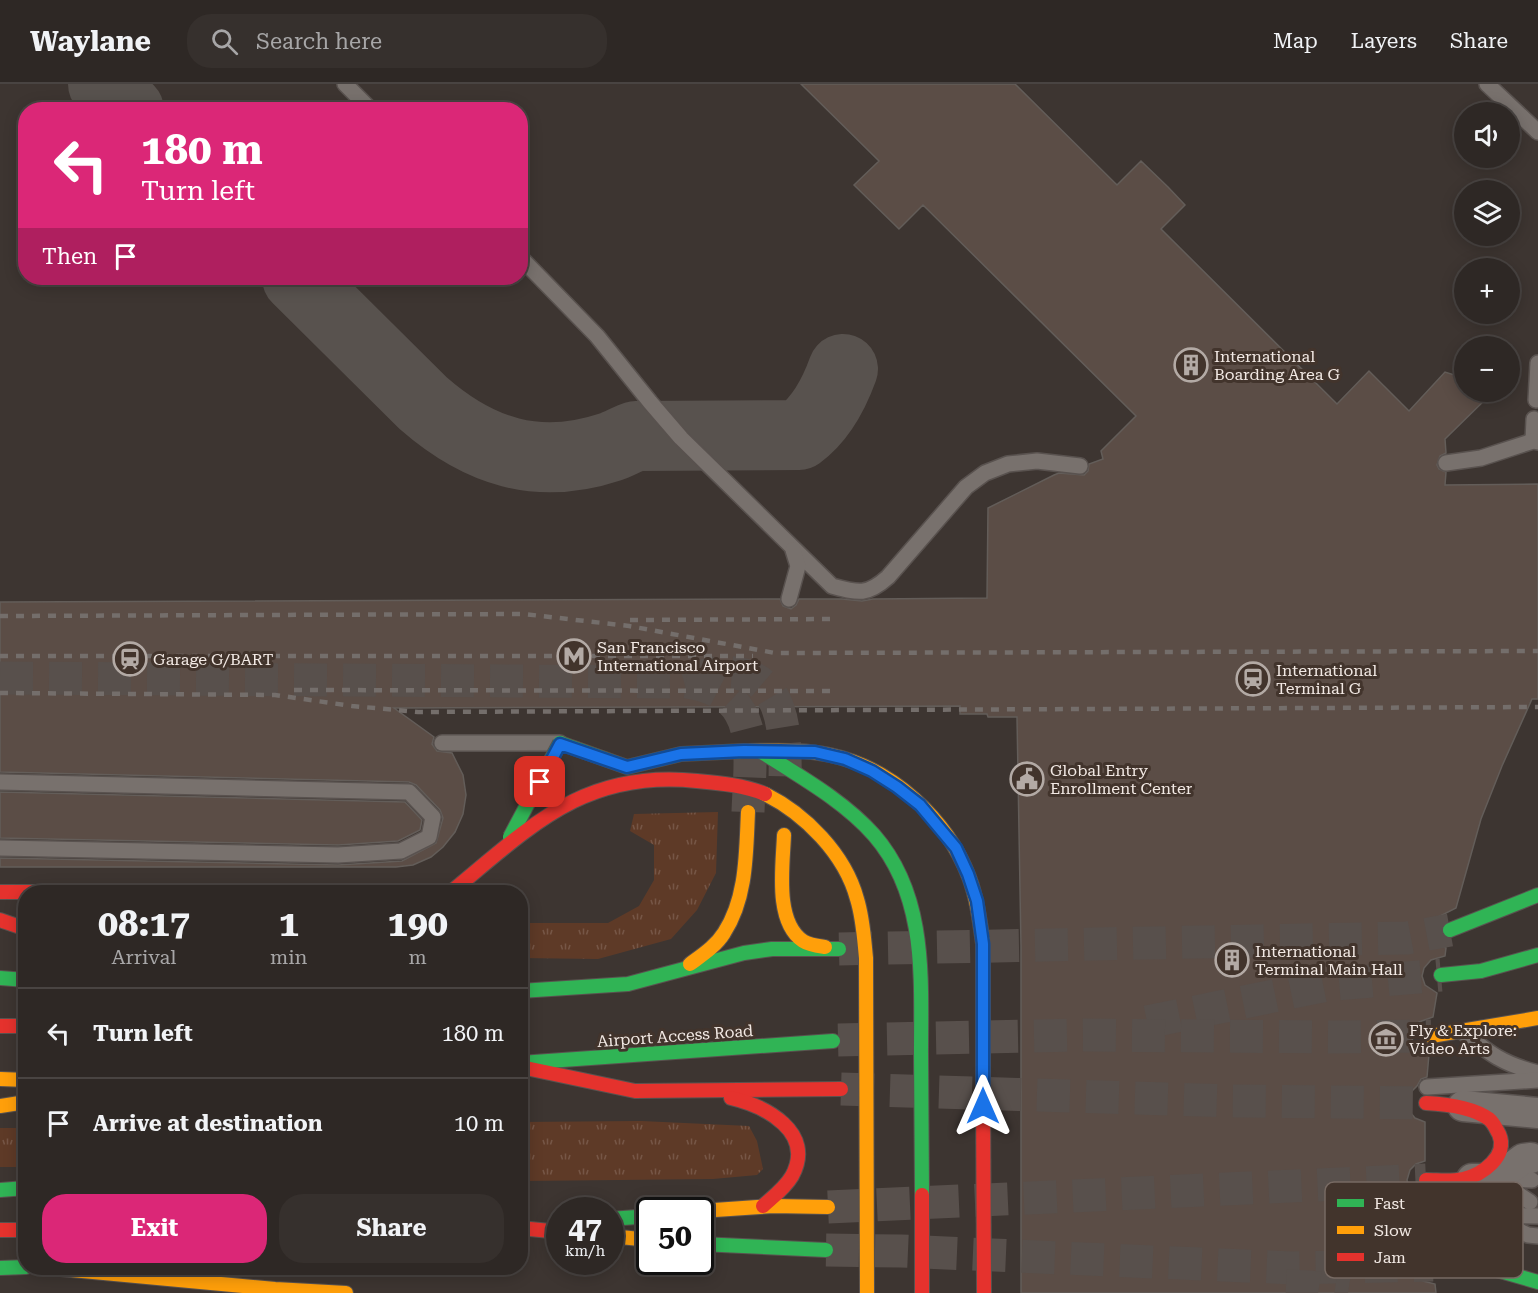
<!DOCTYPE html>
<meta charset="utf-8">
<style>
:root{--surface:#2e2825;--page:#36302d;--text:#f1f3f6;--muted:#a7a6a7;--line:#494442;--accent:#db2777}
body{margin:0;font-family:"Roboto Serif",serif;background:var(--page);color:var(--text);height:100vh;display:flex;flex-direction:column;font-size:22px;white-space:nowrap}
*{box-sizing:border-box;margin:0}
p{font-size:20px;color:var(--muted)}
.icon{flex:none;width:33px;height:33px;fill:none;stroke:currentColor;stroke-width:2;stroke-linecap:round;stroke-linejoin:round}
.map{position:relative;flex:1;overflow:hidden}
.sheet{position:absolute;left:18px;top:801px;width:510px;height:390px;display:flex;flex-direction:column;background:var(--surface);border-radius:24px;box-shadow:0 3px 15px #0003,0 0 0 2px var(--line)}
.sheet>*{flex:none}
.banner{position:absolute;left:18px;top:18px;width:510px;height:183px;border-radius:24px;box-shadow:0 3px 15px #0003,0 0 0 2px var(--line);background:#db2777;color:#fff;overflow:hidden}
.controls{position:absolute;left:1454px;top:18px;display:grid;gap:12px}
.controls a{display:grid;place-items:center;width:66px;height:66px;border-radius:50%;background:var(--surface);box-shadow:0 3px 15px #0003,0 0 0 2px var(--line);font-size:30px}
.speed{position:absolute;left:546px;top:1113px;display:flex;gap:12px;font-size:30px;font-weight:700;text-align:center}
.speed>*{display:grid;place-content:center;width:78px;height:78px;border-radius:50%;background:var(--surface);box-shadow:0 3px 15px #0003,0 0 0 2px var(--line);line-height:1}
.speed small{font-size:15px;font-weight:400}
.speed .limit{border:3px solid #111;border-radius:9px;background:#fff;color:#111}
.pin{position:absolute;display:grid;place-items:center;width:51px;height:51px;color:#fff;margin:-26px;border-radius:12px;box-shadow:0 3px 9px #0006}
.me{position:absolute;width:66px;margin:-33px;rotate:0deg;stroke-linejoin:round;filter:drop-shadow(0 0 4px #0008)}
.turn{display:flex;align-items:center;gap:21px;height:126px;padding:0 24px;font-size:27px}
.turn .icon{width:78px;height:78px;stroke-width:2.5}
.turn b{display:block;font-size:42px;line-height:51px}
.then{display:flex;align-items:center;height:57px;padding:0 24px;background:#0003;gap:12px;font-size:22px}
.eta{display:flex;justify-content:space-evenly;align-items:center;height:102px;text-align:center}
.eta b{font-size:36px;font-weight:700;line-height:42px}
.action{display:flex;gap:12px;margin-top:auto;padding:12px 24px}
.action a{flex:1;height:69px;border-radius:24px;background:var(--accent);color:#fff;font-size:24px;font-weight:700;line-height:69px;text-align:center}
.action a+a{background:var(--page);color:var(--text)}
ul{padding:0;list-style:none}
li{display:flex;align-items:center;gap:18px;height:90px;padding:0 24px;border-top:2px solid var(--line)}
li div{flex:1}
li b{display:block;font-size:22px}
li em{font-style:normal}
header{display:flex;align-items:center;gap:36px;box-sizing:border-box;height:84px;padding:0 30px;background:var(--surface);border-bottom:2px solid var(--line)}
header strong{font-size:28px}
nav{display:flex;gap:33px;margin-inline-start:auto;font-size:21px}
.search{width:420px;height:54px;background:var(--page);display:flex;align-items:center;gap:15px;box-sizing:border-box;padding:0 21px;border-radius:24px;color:var(--muted);font-size:22px}
.map>svg:first-child{display:block}
.grass{fill:url(#grass-tufts)}
.lines{fill:none;stroke-linecap:round;stroke-linejoin:round}
.taxiway{stroke:#58524e;stroke-width:70}
.building{fill:#5b4d46;stroke:#635d59;stroke-width:1.5}
.secondary-tunnel{stroke:#58504c;stroke-width:33;stroke-dasharray:33 16;stroke-linecap:butt}
.primary-tunnel{stroke:#58504c;stroke-width:33;stroke-dasharray:33 16;stroke-linecap:butt}
.lane-casing{stroke:#59524f;stroke-width:18}
.street-casing{stroke:#59524f;stroke-width:33}
.fast-casing{stroke:#59524f;stroke-width:16}
.slow-casing{stroke:#59524f;stroke-width:16}
.jam-casing{stroke:#59524f;stroke-width:16}
.lane{stroke:#78716d;stroke-width:15}
.street{stroke:#78716d;stroke-width:30}
.fast{stroke:#30b455;stroke-width:14}
.slow{stroke:#ff9f0a;stroke-width:14}
.jam{stroke:#e5322d;stroke-width:14}
.rail{stroke:#746e6b;stroke-width:4.5;stroke-dasharray:8 8;stroke-linecap:butt}
.fast-bridge-casing{stroke:#59524f;stroke-width:16;stroke-linecap:butt}
.slow-bridge-casing{stroke:#59524f;stroke-width:16;stroke-linecap:butt}
.jam-bridge-casing{stroke:#59524f;stroke-width:16;stroke-linecap:butt}
.fast-bridge{stroke:#30b455;stroke-width:14}
.slow-bridge{stroke:#ff9f0a;stroke-width:14}
.jam-bridge{stroke:#e5322d;stroke-width:14}
.route-casing{stroke:#114b97;stroke-width:15}
.route{stroke:#1a73e8;stroke-width:10}
.labels{text-anchor:middle;dominant-baseline:central;stroke-width:6;stroke-linejoin:round;paint-order:stroke}
.poi-label{font-size:16px;fill:#f2e9e4;stroke:#42342c;text-anchor:start}
.street-label{font-size:16px;fill:#f2e9e4;stroke:#42342c}
.key{fill:#42342c;stroke:#776a63;stroke-width:1.5}
.key-label{font-size:16px;fill:#f2e9e4}
</style>
<header>
<strong>Waylane</strong>
<div class="search"><svg class="icon" aria-label="search" viewBox="0 0 24 24"><circle cx="10" cy="10" r="6"/><path d="M15 15l6 6"/></svg>Search here</div>
<nav><a>Map</a><a>Layers</a><a>Share</a></nav>
</header>
<div class="map">
<svg width="1538" height="1209" viewBox="0 0 1538 1209">
<defs>
<pattern id="grass-tufts" width="24" height="20" patternUnits="userSpaceOnUse" patternTransform="scale(1.5)"><rect width="24" height="20" fill="#5e3a27"/><path d="M3 7l-1-3M5 7V3M7 7l1-3M15 17l-1-3M17 17v-4M19 17l1-3" fill="none" stroke="#765646"/></pattern>
</defs>
<rect width="100%" height="100%" fill="#3d3531"/>
<g class="grass">
<polygon points="718,728 716,789 697,826 671,855 598,875 521,874 521,839 608,839 639,822 654,796 654,761 630,747 634,730"/>
<polygon points="641,1037 749,1042 757,1057 763,1085 757,1091 713,1095 521,1097 521,1038"/>
<rect x="0" y="1044" width="25" height="39"/>
</g>
<g class="lines">
<g class="taxiway">
<polyline points="103,0 129,26"/>
<path d="M 297,194 L 423,319 C 479,368 538,387 610,363 C 619,360 627,355 636,352 L 799,351 C 821,335 834,310 843,285"/>
</g>
</g>
<g class="building">
<polygon points="801,0 1015,0 1117,101 1141,77 1168,103 1185,121 1161,145 1337,320 1369,287 1409,327 1445,288 1464,294 1464,308 1493,308 1445,355 1446,369 1440,372 1437,381 1439,385 1446,388 1445,401 1538,400 1538,615 1532,615 1502,682 1481,735 1456,824 1436,834 1432,843 1433,853 1438,860 1446,864 1445,872 1431,876 1424,884 1422,892 1425,901 1437,909 1433,933 1419,938 1414,945 1412,955 1417,964 1424,969 1429,970 1427,993 1421,995 1417,1002 1411,1008 1407,1018 1410,1028 1415,1034 1425,1038 1425,1077 1416,1080 1410,1086 1407,1096 1410,1106 1416,1112 1427,1115 1427,1120 1419,1125 1417,1130 1422,1138 1428,1140 1431,1163 1423,1165 1417,1171 1414,1181 1416,1190 1423,1197 1435,1200 1436,1209 1021,1209 1021,862 1017,633 988,633 987,630 960,630 960,622 394,624 434,653 432,660 437,667 452,669 463,691 466,711 463,730 455,748 443,763 431,773 413,781 396,783 0,783 0,774 338,781 402,777 436,759 443,734 440,726 416,701 409,698 0,688 0,518 780,515 783,522 791,525 796,521 799,515 842,515 862,517 873,515 987,514 988,424 1054,391 1059,389 1084,391 1088,387 1089,380 1103,375 1101,367 1136,332 923,121 899,145 854,101 879,77"/>
<polygon points="0,708 405,718 422,736 420,746 398,757 338,761 0,754"/>
</g>
<g class="lines">
<g class="secondary-tunnel">
<polyline points="0,594 684,598"/>
<polyline points="841,1005 1231,1017 1426,1019"/>
<polyline points="828,1123 1426,1096"/>
</g>
<g class="primary-tunnel">
<path d="M 684,598 C 694,595 705,590 716,589 C 785,582 786,646 785,696"/>
<path d="M 686,598 C 763,609 750,668 748,728"/>
<polyline points="839,865 1407,854 1450,846"/>
<polyline points="1147,938 1327,901 1441,891"/>
<polyline points="838,956 1083,951 1330,953 1431,952"/>
<polyline points="826,1166 901,1167 1293,1184 1433,1181"/>
<polyline points="1286,1202 1311,1203 1348,1209"/>
</g>
<g class="lane-casing">
<g id="lane">
<polyline points="345,0 371,26"/>
<polyline points="1487,0 1538,48"/>
<path d="M 520,173 L 597,252 L 650,318 L 681,354 L 832,502 C 858,509 867,512 888,493 L 966,403 L 985,389 L 1008,380 L 1037,377 L 1080,382"/>
<polyline points="1536,316 1538,279"/>
<polyline points="1533,357 1534,335"/>
<polyline points="1446,379 1481,374 1533,357 1538,358"/>
<polyline points="789,515 798,482 793,466"/>
<polyline points="442,659 560,659"/>
<polyline points="0,698 409,708 433,733 429,753 401,767 338,771 0,764"/>
<path d="M 1463,948 C 1490,970 1503,980 1538,989"/>
<polyline points="1427,1003 1538,996"/>
<polyline points="1496,1095 1530,1118"/>
<polyline points="1502,1095 1532,1096"/>
<polyline points="1427,1130 1538,1132"/>
<polyline points="1491,1134 1528,1151 1538,1152"/>
</g>
</g>
<g class="street-casing">
<g id="street">
<polyline points="1463,1022 1538,1029"/>
<polyline points="1472,1095 1496,1095 1523,1075 1531,1074"/>
</g>
</g>
<g class="fast-casing">
<g id="fast">
<polyline points="560,659 627,683 681,670 744,667"/>
<polyline points="1450,846 1538,811"/>
<polyline points="1441,891 1481,887 1538,871"/>
<polyline points="0,894 26,896"/>
<polyline points="520,907 628,900 744,869 772,865 839,865"/>
<polyline points="520,979 833,957"/>
<polyline points="0,1106 26,1104"/>
<polyline points="610,1135 650,1132"/>
<polyline points="700,1160 826,1166"/>
<polyline points="1433,1181 1483,1182 1538,1198"/>
<polyline points="0,1184 26,1183"/>
</g>
</g>
<g class="slow-casing">
<g id="slow">
<path d="M 784,751 C 783,781 774,837 803,857 C 809,861 818,862 825,863"/>
<path d="M 690,880 C 702,871 716,862 724,849 C 747,814 746,768 748,728"/>
<polyline points="1431,952 1538,934"/>
<polyline points="0,995 26,996"/>
<polyline points="0,1022 26,1018"/>
<polyline points="700,1127 773,1122 828,1123"/>
<polyline points="610,1152 650,1156"/>
<polyline points="50,1184 275,1205 346,1209"/>
</g>
</g>
<g class="jam-casing">
<g id="jam">
<polyline points="0,808 139,808"/>
<polyline points="0,836 26,845"/>
<polyline points="0,942 26,942"/>
<polyline points="521,983 635,1007 841,1005"/>
<path d="M 731,1014 C 765,1022 816,1048 792,1092 C 785,1104 773,1113 763,1122"/>
<path d="M 1426,1019 C 1446,1020 1472,1023 1489,1035 C 1494,1039 1496,1045 1499,1050 C 1509,1072 1482,1091 1463,1095 C 1451,1098 1438,1096 1426,1096"/>
<polyline points="520,1144 560,1148"/>
<polyline points="0,1146 26,1146"/>
</g>
</g>
<use href="#lane" class="lane"/>
<use href="#street" class="street"/>
<use href="#fast" class="fast"/>
<use href="#slow" class="slow"/>
<use href="#jam" class="jam"/>
<g class="rail">
<polyline points="0,532 524,530 629,542 775,569 1538,567"/>
<polyline points="630,536 834,535"/>
<polyline points="0,572 753,572"/>
<polyline points="294,606 836,607"/>
<polyline points="0,609 275,611 352,622 418,628 1538,623"/>
</g>
<g class="fast-bridge-casing">
<g id="fast-bridge">
<path d="M 760,667 C 799,692 843,716 874,751 C 927,812 921,893 921,969 C 921,1016 922,1064 922,1111"/>
<polyline points="510,753 560,659"/>
</g>
</g>
<g class="slow-bridge-casing">
<g id="slow-bridge">
<path d="M 744,667 C 773,667 802,665 830,671 C 892,684 947,735 969,793 C 977,814 980,838 983,860 L 983,1001"/>
<path d="M 765,710 C 805,730 845,770 857,815 C 863,834 864,854 866,874 L 867,1209"/>
</g>
</g>
<g class="jam-bridge-casing">
<g id="jam-bridge">
<path d="M 451,808 C 531,742 585,685 697,697 C 719,699 744,701 765,710"/>
<polyline points="983,1001 984,1209"/>
<polyline points="922,1111 922,1209"/>
</g>
</g>
<use href="#fast-bridge" class="fast-bridge"/>
<use href="#slow-bridge" class="slow-bridge"/>
<use href="#jam-bridge" class="jam-bridge"/>
</g>
<g class="lines">
<g class="route-casing">
<polyline id="route" points="540,698 560,660 627,683 681,670 744,667 815,668 845,675 872,687 897,703 920,721 956,764 968,790 977,817 983,860 983,1022"/>
</g>
<use href="#route" class="route"/>
</g>
<defs>
<g id="building-ring" transform="scale(1.725)"><circle r="9.5" fill="#42342c" stroke="#b3aaa5" stroke-width="1.5"/><path d="M-4-6H4V6H1V3H-1V6H-4ZM-2.5-4.3h1.7v1.8h-1.7ZM.8-4.3h1.7v1.8H.8ZM-2.5-1h1.7V.8h-1.7ZM.8-1h1.7V.8H.8Z" fill="#b3aaa5"/></g>
<g id="metro-ring" transform="scale(1.725)"><circle r="9.5" fill="#42342c" stroke="#b3aaa5" stroke-width="1.5"/><path d="M-5.5 5V-5H-3L0 0L3-5H5.5V5H3V-.5L0 4L-3-.5V5Z" fill="#b3aaa5"/></g>
<g id="station-ring" transform="scale(1.725)"><circle r="9.5" fill="#42342c" stroke="#b3aaa5" stroke-width="1.5"/><path d="M-3-6H3Q5-6 5-4V2Q5 4 3 4L4.5 6H3L1.5 4h-3L-3 6H-4.5L-3 4Q-5 4-5 2V-4Q-5-6-3-6ZM-3.5-4v3h7v-3ZM-3.5 1v1.5H-2V1ZM2 1v1.5H3.5V1Z" fill="#b3aaa5"/></g>
<g id="civic-ring" transform="scale(1.725)"><circle r="9.5" fill="#42342c" stroke="#b3aaa5" stroke-width="1.5"/><path d="M-.6-6.5H3V-4.5H.6V-3L4-1V1h2V6H-6V1h2V-1L-.6-3ZM-1.2 2.5V6h2.4V2.5Z" fill="#b3aaa5"/></g>
<g id="museum-ring" transform="scale(1.725)"><circle r="9.5" fill="#42342c" stroke="#b3aaa5" stroke-width="1.5"/><path d="M0-6L6-3V-2H-6V-3ZM-5-1h2V3h-2ZM-1-1h2V3h-2ZM3-1h2V3H3ZM-6 4H6V6H-6Z" fill="#b3aaa5"/></g>
</defs>
<g fill-rule="evenodd">
<use href="#building-ring" x="1191" y="281"/>
<use href="#metro-ring" x="574" y="572"/>
<use href="#station-ring" x="130" y="575"/>
<use href="#station-ring" x="1253" y="595"/>
<use href="#civic-ring" x="1027" y="695"/>
<use href="#building-ring" x="1232" y="876"/>
<use href="#museum-ring" x="1386" y="955"/>
</g>
<g class="labels">
<g class="poi-label">
<text x="1214" y="272">International<tspan x="1214" dy="18">Boarding Area G</tspan></text>
<text x="597" y="563">San Francisco<tspan x="597" dy="18">International Airport</tspan></text>
<text x="153" y="575">Garage G/BART</text>
<text x="1276" y="586">International<tspan x="1276" dy="18">Terminal G</tspan></text>
<text x="1050" y="686">Global Entry<tspan x="1050" dy="18">Enrollment Center</tspan></text>
<text x="1255" y="867">International<tspan x="1255" dy="18">Terminal Main Hall</tspan></text>
<text x="1409" y="946">Fly &amp; Explore:<tspan x="1409" dy="18">Video Arts</tspan></text>
</g>
<g class="street-label">
<text transform="translate(675 952) rotate(-4)">Airport Access Road</text>
</g>
</g>
<rect x="1325" y="1098" width="198" height="96" rx="9" class="key"/>
<rect x="1337" y="1115" width="27" height="8" fill="#30b455"/>
<rect x="1337" y="1142" width="27" height="8" fill="#ff9f0a"/>
<rect x="1337" y="1169" width="27" height="8" fill="#e5322d"/>
<g class="key-label">
<text x="1374" y="1125">Fast</text>
<text x="1374" y="1152">Slow</text>
<text x="1374" y="1179">Jam</text>
</g>
</svg>
<div class="controls">
<a><svg class="icon" aria-label="sound" viewBox="0 0 24 24"><path d="M4 9h4l5-4v14l-5-4H4zM17 9q2 3 0 6"/></svg></a>
<a><svg class="icon" aria-label="layers" viewBox="0 0 24 24"><path d="M12 4l9 5-9 5-9-5zM3 14l9 5 9-5"/></svg></a>
<a>+</a>
<a>−</a>
</div>
<div class="speed"><div>47<small>km/h</small></div><div class="limit">50</div></div>
<div class="pin" style="left:540px;top:698px;background:#d93025"><svg class="icon" aria-label="arrive" viewBox="0 0 24 24"><path d="M6 21V4h12l-3 4 3 4H6"/></svg></div>
<svg class="me" style="left:983px;top:1022px" viewBox="-20 -20 40 40"><path d="M0-17L14 15 0 8-14 15z" fill="#1a73e8" stroke="#fff" stroke-width="4"/></svg>
<div class="banner">
<div class="turn"><svg class="icon" aria-label="left" viewBox="0 0 24 24"><path d="M17 20v-9H6M10 6l-5 5 5 5"/></svg><div><b>180 m</b>Turn left</div></div>
<div class="then">Then<svg class="icon" aria-label="arrive" viewBox="0 0 24 24"><path d="M6 21V4h12l-3 4 3 4H6"/></svg></div>
</div>
<section class="sheet">
<div class="eta">
<div><b>08:17</b><p>Arrival</p></div>
<div><b>1</b><p>min</p></div>
<div><b>190</b><p>m</p></div>
</div>
<ul>
<li><svg class="icon" aria-label="left" viewBox="0 0 24 24"><path d="M17 20v-9H6M10 6l-5 5 5 5"/></svg><div><b>Turn left</b></div><em>180 m</em></li>
<li><svg class="icon" aria-label="arrive" viewBox="0 0 24 24"><path d="M6 21V4h12l-3 4 3 4H6"/></svg><div><b>Arrive at destination</b></div><em>10 m</em></li>
</ul>
<div class="action"><a>Exit</a><a>Share</a></div>
</section>
</div>
